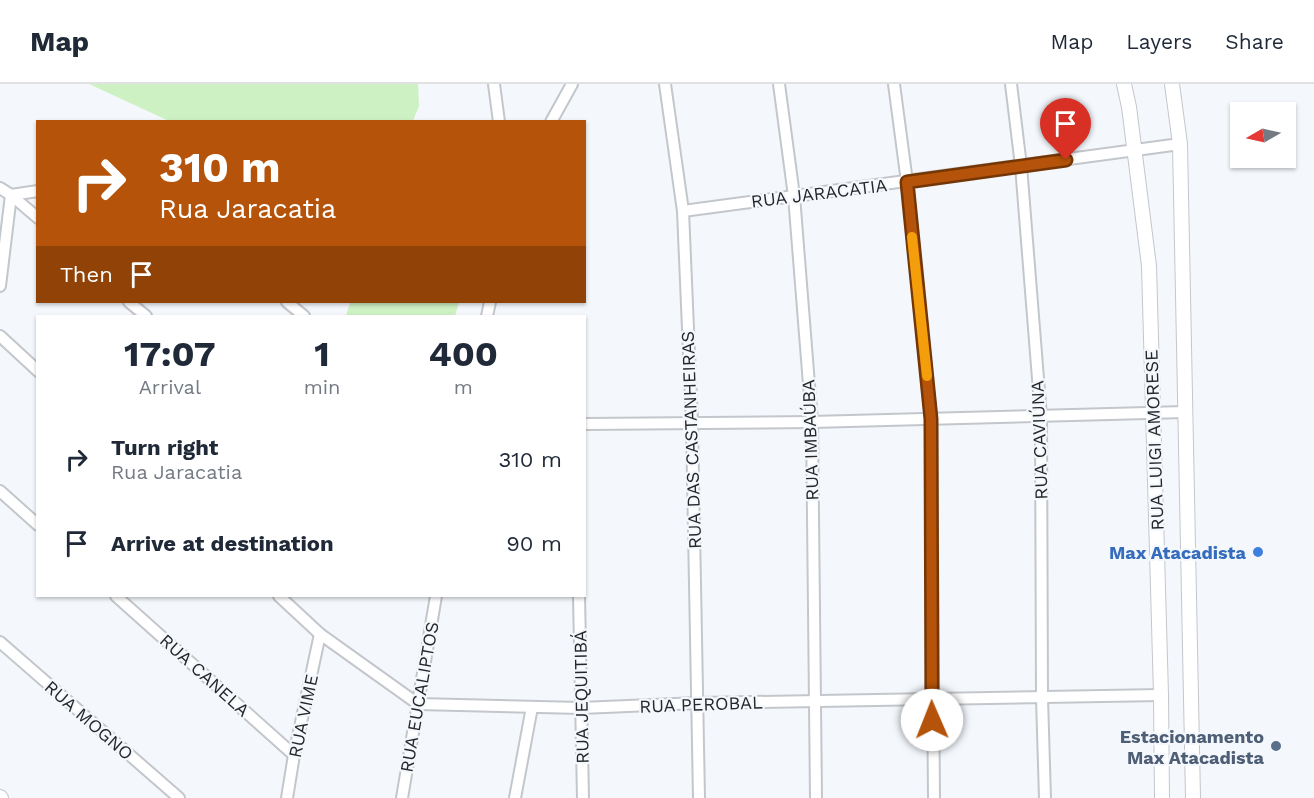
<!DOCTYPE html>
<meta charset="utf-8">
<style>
:root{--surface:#fff;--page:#f6f6f7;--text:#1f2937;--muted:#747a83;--line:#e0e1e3}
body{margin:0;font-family:"Work Sans",sans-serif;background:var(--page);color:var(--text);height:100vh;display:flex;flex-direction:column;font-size:22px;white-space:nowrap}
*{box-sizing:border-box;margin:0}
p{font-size:20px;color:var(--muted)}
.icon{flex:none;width:33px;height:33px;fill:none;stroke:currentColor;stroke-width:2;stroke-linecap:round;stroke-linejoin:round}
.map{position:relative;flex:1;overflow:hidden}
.drawer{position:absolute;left:36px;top:231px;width:550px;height:282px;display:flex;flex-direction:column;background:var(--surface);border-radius:0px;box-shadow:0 2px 4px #0004}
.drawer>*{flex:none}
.banner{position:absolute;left:36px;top:36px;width:550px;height:183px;border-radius:0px;box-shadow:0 2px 4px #0004;background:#b45309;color:#fff;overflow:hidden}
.needle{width:39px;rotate:261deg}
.controls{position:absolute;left:1230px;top:18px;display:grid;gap:12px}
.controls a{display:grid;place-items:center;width:66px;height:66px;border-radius:0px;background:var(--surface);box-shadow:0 2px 4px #0004;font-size:30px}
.pin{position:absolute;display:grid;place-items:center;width:51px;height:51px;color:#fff;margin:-62px -26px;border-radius:50% 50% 50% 0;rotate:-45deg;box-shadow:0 0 6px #0007}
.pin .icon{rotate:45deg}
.me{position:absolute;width:66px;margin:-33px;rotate:359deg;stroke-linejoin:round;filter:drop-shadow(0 0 4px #0008)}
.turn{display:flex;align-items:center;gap:21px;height:126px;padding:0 24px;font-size:27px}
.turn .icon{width:78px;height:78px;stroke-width:2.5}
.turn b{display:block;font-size:42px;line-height:51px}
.then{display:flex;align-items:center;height:57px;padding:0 24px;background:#0003;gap:12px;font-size:22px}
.eta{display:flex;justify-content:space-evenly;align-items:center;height:102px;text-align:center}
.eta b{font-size:36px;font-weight:700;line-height:42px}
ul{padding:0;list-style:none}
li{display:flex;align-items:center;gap:18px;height:84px;padding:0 24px}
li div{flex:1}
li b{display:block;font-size:22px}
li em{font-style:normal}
header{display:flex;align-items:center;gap:36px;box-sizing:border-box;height:84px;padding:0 30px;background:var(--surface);border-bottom:2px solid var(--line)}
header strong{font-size:28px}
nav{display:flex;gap:33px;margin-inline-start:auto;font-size:21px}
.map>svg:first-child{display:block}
.green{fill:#cef1c4}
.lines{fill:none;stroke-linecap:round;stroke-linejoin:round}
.street-casing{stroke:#c3c7cc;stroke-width:14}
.secondary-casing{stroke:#c3c7cc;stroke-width:16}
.street{stroke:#fff;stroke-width:10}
.secondary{stroke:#fff;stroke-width:14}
.route-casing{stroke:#753606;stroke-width:15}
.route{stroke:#b45309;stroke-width:10}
.slow{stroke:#f59e0b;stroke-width:10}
.shop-dot{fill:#3f7fe0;stroke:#f4f8fd;stroke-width:2}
.service-dot{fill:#5c6f8a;stroke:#f4f8fd;stroke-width:2}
.labels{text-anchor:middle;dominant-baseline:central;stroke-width:4.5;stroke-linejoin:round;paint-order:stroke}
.street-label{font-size:18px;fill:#252729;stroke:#f4f8fd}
.shop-label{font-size:18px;font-weight:bold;fill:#366cbe;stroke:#f4f8fd;text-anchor:end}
.service-label{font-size:18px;font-weight:bold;fill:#4e5e75;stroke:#f4f8fd;text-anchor:end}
</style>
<header>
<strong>Map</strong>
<nav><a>Map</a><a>Layers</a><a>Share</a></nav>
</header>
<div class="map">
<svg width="1314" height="714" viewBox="0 0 1314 714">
<rect width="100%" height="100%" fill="#f4f8fd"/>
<g class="green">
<polygon points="89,0 418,0 419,22 413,37 169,37"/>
<polygon points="350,218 459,218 455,232 346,232"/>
</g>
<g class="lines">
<g class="street-casing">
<g id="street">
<polyline points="494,0 499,38"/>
<polyline points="665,0 683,127 692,339 699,714"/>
<polyline points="779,0 794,112 812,338 816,714"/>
<polyline points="894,0 907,98 931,335 934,714"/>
<polyline points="1011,0 1021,82 1041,332 1042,614 1045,714"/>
<polyline points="551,38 572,0"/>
<polyline points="0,104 11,111 38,134"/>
<polyline points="11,111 38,107"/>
<polyline points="683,127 1180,60"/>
<polyline points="0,202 11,111"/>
<polyline points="129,218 146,232"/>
<polyline points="287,218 304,232"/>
<polyline points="487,232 490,218"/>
<polyline points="0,252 38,287"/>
<polyline points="585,340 812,338 1185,328"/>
<polyline points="0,407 38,441"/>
<polyline points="116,512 294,671"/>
<polyline points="279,512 320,550 418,620 581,624 698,619 1161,611"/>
<polyline points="579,512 583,714"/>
<polyline points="0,558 179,714"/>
<polyline points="287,714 294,671 320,550"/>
<polyline points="402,714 436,512"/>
<polyline points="515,714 532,623"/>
</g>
</g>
<g class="secondary-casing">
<g id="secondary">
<polyline points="1124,0 1129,23 1149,182 1161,611 1162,714"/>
<polyline points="1172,0 1180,60 1193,714"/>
<polyline points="0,713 1,714"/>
</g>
</g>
<use href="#street" class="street"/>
<use href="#secondary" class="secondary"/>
</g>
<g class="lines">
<g class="route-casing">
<polyline id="route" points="932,636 931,335 907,98 1066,76"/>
</g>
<use href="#route" class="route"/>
<polyline class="slow" points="912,153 927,292"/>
</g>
<circle class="shop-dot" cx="1258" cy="468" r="6"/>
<circle class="service-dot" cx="1276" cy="662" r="6"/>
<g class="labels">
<g class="street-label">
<text transform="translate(819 109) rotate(-7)">RUA JARACATIA</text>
<text transform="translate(691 356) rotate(-92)">RUA DAS CASTANHEIRAS</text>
<text transform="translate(810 356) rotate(-92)">RUA IMBAÚBA</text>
<text transform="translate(1039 356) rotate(-92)">RUA CAVIÚNA</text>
<text transform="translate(1154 356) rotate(-92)">RUA LUIGI AMORESE</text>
<text transform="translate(205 591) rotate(42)">RUA CANELA</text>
<text transform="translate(419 613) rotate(-80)">RUA EUCALIPTOS</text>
<text transform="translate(581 613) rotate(-91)">RUA JEQUITIBÁ</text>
<text transform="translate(701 620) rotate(-2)">RUA PEROBAL</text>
<text transform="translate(303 632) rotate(-78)">RUA VIME</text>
<text transform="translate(89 636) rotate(41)">RUA MOGNO</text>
</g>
<g class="shop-label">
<text x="1246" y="468">Max Atacadista</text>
</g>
<g class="service-label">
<text x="1264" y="652">Estacionamento<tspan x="1264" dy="21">Max Atacadista</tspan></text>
</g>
</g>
</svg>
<div class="controls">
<a><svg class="needle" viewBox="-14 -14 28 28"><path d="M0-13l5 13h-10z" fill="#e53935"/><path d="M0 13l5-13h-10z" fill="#747a83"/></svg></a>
</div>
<div class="pin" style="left:1066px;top:76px;background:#d93025"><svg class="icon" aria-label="arrive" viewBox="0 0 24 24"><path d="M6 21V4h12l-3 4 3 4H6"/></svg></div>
<svg class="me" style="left:932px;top:636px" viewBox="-20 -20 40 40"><circle r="19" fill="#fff"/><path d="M0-13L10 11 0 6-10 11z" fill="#b45309"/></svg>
<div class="banner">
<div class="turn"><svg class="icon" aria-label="right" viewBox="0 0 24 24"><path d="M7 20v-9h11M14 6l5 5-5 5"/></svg><div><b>310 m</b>Rua Jaracatia</div></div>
<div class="then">Then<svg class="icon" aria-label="arrive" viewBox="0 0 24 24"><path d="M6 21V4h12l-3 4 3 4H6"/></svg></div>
</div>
<section class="drawer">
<div class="eta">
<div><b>17:07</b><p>Arrival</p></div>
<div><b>1</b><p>min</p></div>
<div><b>400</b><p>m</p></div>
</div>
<ul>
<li><svg class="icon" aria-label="right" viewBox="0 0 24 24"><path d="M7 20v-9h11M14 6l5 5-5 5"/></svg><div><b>Turn right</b><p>Rua Jaracatia</p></div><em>310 m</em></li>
<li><svg class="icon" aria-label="arrive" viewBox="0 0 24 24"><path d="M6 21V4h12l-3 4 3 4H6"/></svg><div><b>Arrive at destination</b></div><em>90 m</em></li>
</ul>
</section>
</div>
